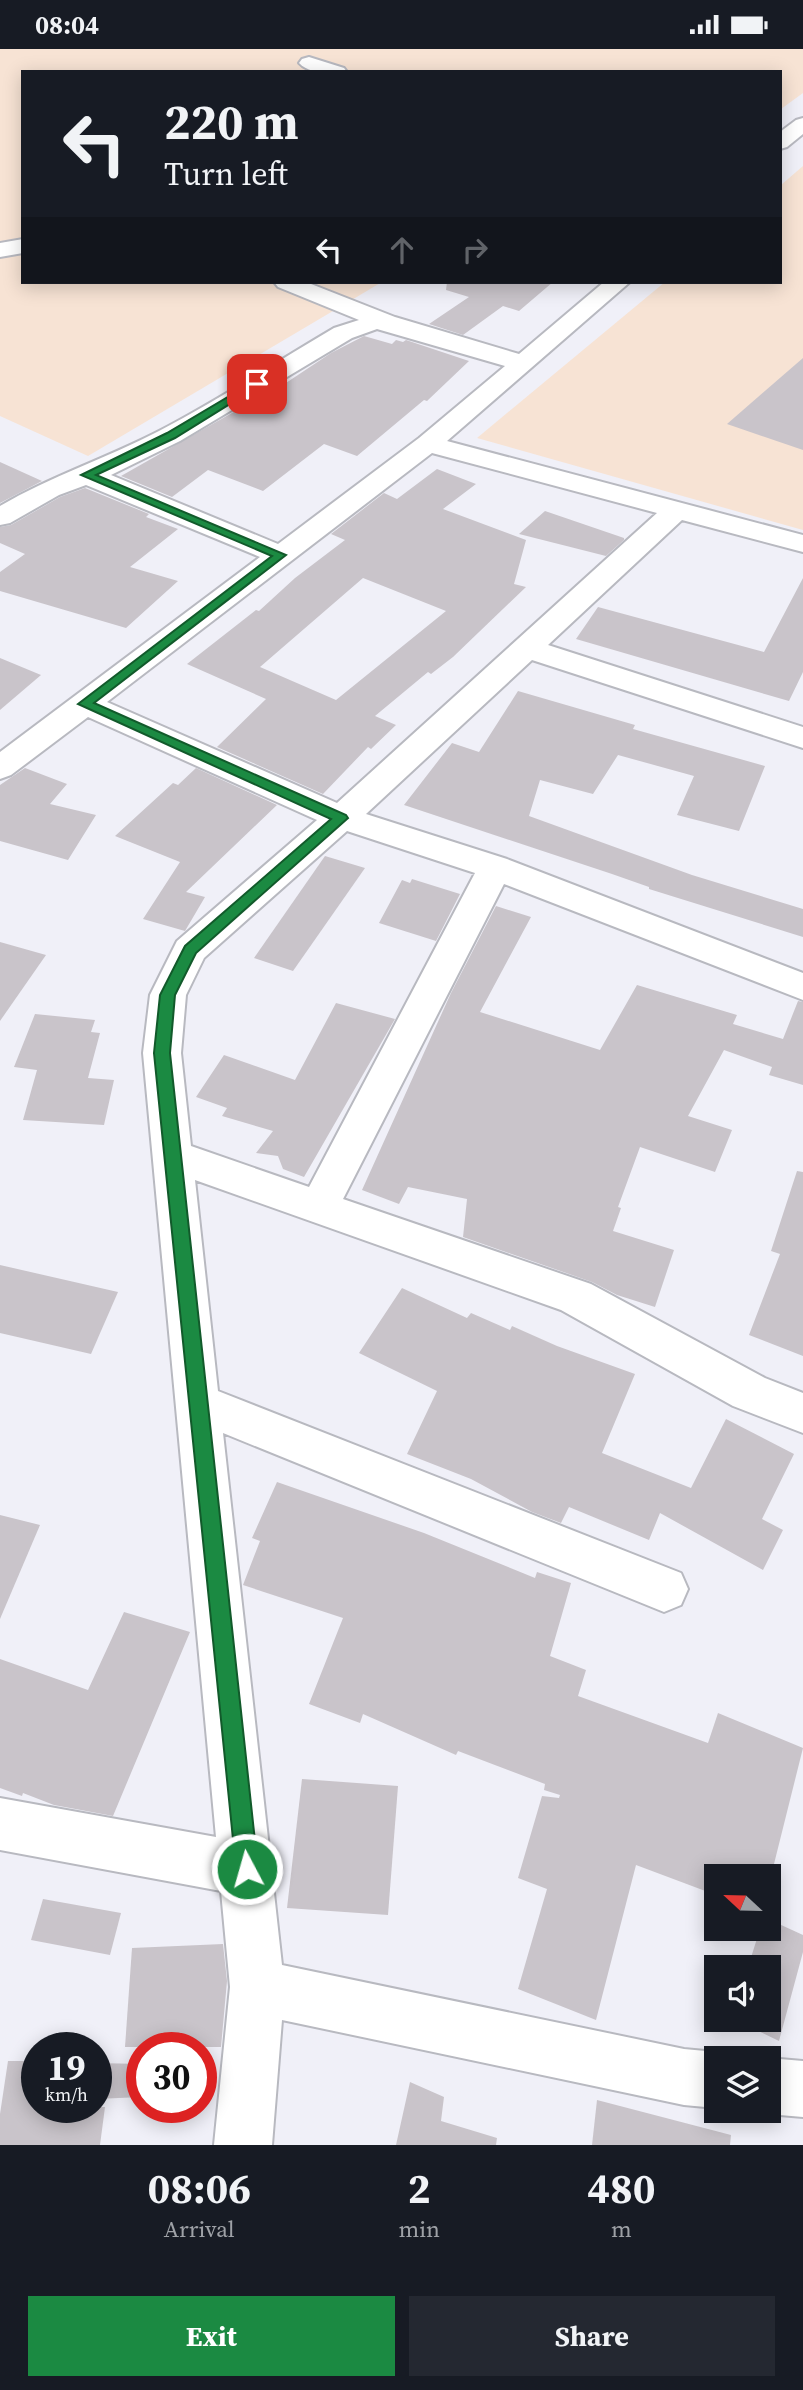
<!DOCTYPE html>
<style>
:root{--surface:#171b24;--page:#242831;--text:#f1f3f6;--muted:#9ea1a6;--accent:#1b8a42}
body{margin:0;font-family:"Source Serif 4",serif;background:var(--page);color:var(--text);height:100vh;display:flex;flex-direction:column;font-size:26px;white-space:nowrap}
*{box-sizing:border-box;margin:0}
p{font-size:23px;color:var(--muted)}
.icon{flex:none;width:38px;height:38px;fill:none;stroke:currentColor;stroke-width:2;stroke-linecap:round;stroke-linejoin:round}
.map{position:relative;height:2096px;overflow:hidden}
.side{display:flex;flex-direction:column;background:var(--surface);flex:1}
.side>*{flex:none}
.top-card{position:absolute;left:21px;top:21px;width:761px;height:214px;border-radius:0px;box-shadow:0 4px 18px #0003;background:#171b24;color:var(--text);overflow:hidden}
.needle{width:46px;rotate:292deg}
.fabs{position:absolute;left:704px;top:1815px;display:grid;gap:14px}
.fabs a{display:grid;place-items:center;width:77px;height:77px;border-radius:0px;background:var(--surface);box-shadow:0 4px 18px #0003;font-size:35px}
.speed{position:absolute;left:21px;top:1983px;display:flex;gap:14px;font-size:35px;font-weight:700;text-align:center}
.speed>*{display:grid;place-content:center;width:91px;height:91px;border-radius:50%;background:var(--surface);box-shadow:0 4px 18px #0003;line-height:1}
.speed small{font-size:18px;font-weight:400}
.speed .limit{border:10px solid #d22;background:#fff;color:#111}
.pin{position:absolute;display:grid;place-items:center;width:60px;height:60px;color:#fff;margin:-30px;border-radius:14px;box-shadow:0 4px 10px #0006}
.me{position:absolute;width:77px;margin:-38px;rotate:354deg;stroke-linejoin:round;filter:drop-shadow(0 0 5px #0008)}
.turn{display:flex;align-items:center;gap:24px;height:147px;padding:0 28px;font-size:32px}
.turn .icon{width:91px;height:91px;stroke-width:2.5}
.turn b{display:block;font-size:49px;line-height:60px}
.lanes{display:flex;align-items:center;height:66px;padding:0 28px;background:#0003;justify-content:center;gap:35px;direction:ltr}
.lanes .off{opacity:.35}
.eta{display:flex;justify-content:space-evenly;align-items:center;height:119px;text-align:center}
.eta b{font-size:42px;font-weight:700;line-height:49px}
.cta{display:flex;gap:14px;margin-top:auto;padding:14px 28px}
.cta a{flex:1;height:80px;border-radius:0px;background:var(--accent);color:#fff;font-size:28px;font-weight:700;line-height:80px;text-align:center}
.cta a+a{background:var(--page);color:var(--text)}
.status{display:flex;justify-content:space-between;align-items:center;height:49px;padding:0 35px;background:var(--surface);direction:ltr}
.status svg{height:19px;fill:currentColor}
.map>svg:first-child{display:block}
.industrial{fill:#f7e3d4}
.building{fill:#c9c4ca;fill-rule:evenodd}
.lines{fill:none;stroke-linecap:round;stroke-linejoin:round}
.minor-casing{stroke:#b8b9c0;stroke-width:4}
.minor{fill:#fff;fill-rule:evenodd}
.route{fill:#1b8a42;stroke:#125a2b;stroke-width:2}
</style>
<div class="status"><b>08:04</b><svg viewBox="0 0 49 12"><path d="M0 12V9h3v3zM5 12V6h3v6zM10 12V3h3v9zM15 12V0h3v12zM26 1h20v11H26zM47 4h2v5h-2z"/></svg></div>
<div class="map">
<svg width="803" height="2096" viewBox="0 0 803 2096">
<rect width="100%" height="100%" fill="#f0f0f8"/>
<g class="industrial">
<polygon points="0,0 803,0 803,44 781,60 780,23 23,23 23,233 382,233 88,407 0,367"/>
<polygon points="803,117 803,481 477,389 665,233 780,233 781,136"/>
</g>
<g class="building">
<polygon points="447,233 553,233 519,262 503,257 463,286 429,275 469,248 446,241"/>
<polygon points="364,287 392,295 396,291 403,293 406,291 469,312 427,352 424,351 357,407 324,395 263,442 208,421 172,448 121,427 239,360 244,362 331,304"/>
<polygon points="803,309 803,401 727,375"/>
<polygon points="0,413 42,432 0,454"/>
<path d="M 437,420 L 476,435 L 443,460 L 526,491 L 514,535 L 526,538 L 453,608 L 431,625 L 428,623 L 375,667 L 396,676 L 371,700 L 368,698 L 323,745 L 217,698 L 266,650 L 187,615 L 256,561 L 259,562 L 295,529 L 345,491 L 331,485 L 384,444 L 397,450 ZM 363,529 L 446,562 L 336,651 L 260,618 Z"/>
<polygon points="85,439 149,465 146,468 178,480 130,518 178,532 126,579 0,542 0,523 25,505 0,494 0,478 11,476 60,448"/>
<polygon points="545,462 624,489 624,491 606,507 519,485"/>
<polygon points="803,529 803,623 789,652 576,590 598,558 764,603"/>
<polygon points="0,609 41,626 0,661"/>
<polygon points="518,642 635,676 633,680 765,717 739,782 677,766 694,727 618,706 593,745 540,731 529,767 692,826 803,860 803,888 649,840 649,838 612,825 404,756 452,694 479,703"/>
<polygon points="25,719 67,735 50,755 96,766 68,811 0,792 0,736"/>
<polygon points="196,719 277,756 186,843 205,848 185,882 143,870 180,813 115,787 173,734 178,736"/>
<polygon points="325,807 365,819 293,922 254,909"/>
<polygon points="412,830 460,845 436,892 379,874 402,831 410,834"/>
<polygon points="496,857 531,868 480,963 600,1001 637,936 737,966 733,975 783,990 798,952 803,953 803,1036 769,1026 772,1018 724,1001 688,1067 732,1081 715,1123 640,1098 618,1158 621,1159 613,1182 674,1201 655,1258 617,1246 592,1233 463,1188 467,1150 408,1138 399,1155 362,1141 451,944"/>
<polygon points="0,893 46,906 0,972"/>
<polygon points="336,954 395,970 304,1128 283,1120 278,1107 256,1104 273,1082 222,1067 227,1059 196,1048 224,1006 295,1031"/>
<polygon points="35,965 95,971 91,983 100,984 88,1029 114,1031 104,1076 23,1071 37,1021 14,1018"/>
<polygon points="797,1122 803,1123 803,1307 749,1286 780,1205 771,1202"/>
<polygon points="0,1216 118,1243 91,1305 0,1284"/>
<polygon points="402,1239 467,1269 471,1264 510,1281 512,1277 557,1297 635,1325 602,1404 691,1439 726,1370 794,1405 762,1470 783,1481 763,1521 660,1464 649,1491 569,1458 561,1474 532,1463 471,1430 407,1405 437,1342 359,1304"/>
<polygon points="277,1433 424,1484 535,1529 537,1523 571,1534 550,1607 586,1621 578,1647 708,1694 718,1664 803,1699 768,1839 768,1827 716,1827 716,1846 636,1816 596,1971 518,1940 547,1840 518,1829 542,1747 559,1749 560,1746 544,1741 545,1735 458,1702 456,1706 363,1665 360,1674 309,1655 343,1569 243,1536 260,1492 252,1489"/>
<polygon points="0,1466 40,1476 0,1570"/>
<polygon points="124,1563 190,1583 113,1767 54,1756 23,1744 22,1747 0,1739 0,1610 88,1641"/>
<polygon points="302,1730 398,1737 388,1866 287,1859"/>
<polygon points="43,1850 121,1864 110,1906 31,1891"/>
<polygon points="768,1870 803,1886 803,1903 779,1992 734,1970 768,1970 768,1918 748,1918 760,1880 768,1880"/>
<polygon points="223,1895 227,1932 221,1998 125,1998 132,1899"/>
<polygon points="8,2012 37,2012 37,2058 105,2058 100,2096 0,2096 0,2065"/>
<polygon points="96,2014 142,2015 142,2048 96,2050"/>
<polygon points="410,2033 444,2048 441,2072 497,2089 496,2096 396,2096"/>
<polygon points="597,2051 731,2086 730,2096 592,2096"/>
</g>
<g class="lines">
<g class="minor-casing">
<g id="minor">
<path d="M 309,8 L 344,19 L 347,23 C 331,23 310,26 299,14 L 302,10 Z"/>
<polygon points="803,69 803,85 787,98 780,100 780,83 796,71"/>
<polygon points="23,190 23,204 0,208 0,194"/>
<path d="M 274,233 L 306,233 L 395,268 L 519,305 L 604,233 L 630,233 L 447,392 L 803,486 L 803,503 L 682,471 L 548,596 L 803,678 L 803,699 L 532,611 L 366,765 L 507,810 L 803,924 L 803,951 L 504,835 L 343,1150 L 591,1235 L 765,1329 L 803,1344 L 803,1384 L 733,1357 L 561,1261 L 195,1131 L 218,1342 L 681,1524 L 688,1540 L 681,1556 L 664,1563 L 223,1384 L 282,1916 L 684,2000 L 716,2003 L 731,2009 L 716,2009 L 716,2059 L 684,2056 L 282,1971 L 272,2096 L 214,2096 L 230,1938 L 221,1842 L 0,1801 L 0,1749 L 216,1788 L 143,1004 L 150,946 L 177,892 L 317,771 L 88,668 L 11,726 L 0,730 L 0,703 L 260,508 L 86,436 L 59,446 L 10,474 L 0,476 L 0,457 C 51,427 107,409 159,382 C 219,351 276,313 334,279 L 359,271 L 278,238 ZM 377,280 L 505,317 L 419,389 L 278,495 L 111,426 L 180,392 L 352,289 ZM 432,404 L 657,464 L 337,754 L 107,653 ZM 347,782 L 475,824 L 309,1138 L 191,1097 L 181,1004 L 186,946 L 204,909 Z"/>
<polygon points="767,2009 768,2009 803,2012 803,2068 768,2065 759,2062 768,2062"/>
</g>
</g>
<use href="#minor" class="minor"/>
</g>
<polygon class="route" points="253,333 262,335 175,389 96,426 286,506 94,654 346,766 348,769 196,904 175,946 170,1004 258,1820 255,1828 247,1831 240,1828 236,1820 154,1004 160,946 185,897 331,770 78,655 272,507 81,426 167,384"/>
</svg>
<div class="fabs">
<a><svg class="needle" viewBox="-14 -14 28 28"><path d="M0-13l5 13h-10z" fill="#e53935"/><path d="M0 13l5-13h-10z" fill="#9ea1a6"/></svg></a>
<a><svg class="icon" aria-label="sound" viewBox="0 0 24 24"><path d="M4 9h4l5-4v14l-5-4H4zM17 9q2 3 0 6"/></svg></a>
<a><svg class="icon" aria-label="layers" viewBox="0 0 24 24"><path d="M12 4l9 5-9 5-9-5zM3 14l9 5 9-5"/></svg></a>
</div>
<div class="speed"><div>19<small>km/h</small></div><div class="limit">30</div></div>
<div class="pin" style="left:257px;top:335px;background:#d93025"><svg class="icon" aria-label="arrive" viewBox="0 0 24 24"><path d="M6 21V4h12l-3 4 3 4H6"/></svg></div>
<svg class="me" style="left:247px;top:1820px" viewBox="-20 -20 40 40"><circle r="17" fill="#1b8a42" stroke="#fff" stroke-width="3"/><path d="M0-11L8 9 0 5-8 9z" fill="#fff"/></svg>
<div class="top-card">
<div class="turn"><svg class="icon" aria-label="left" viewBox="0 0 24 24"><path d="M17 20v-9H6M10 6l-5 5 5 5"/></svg><div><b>220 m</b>Turn left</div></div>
<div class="lanes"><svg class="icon" aria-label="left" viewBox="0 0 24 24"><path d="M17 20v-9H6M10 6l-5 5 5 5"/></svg><svg class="icon off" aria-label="ahead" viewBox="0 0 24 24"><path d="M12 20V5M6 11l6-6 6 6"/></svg><svg class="icon off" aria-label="right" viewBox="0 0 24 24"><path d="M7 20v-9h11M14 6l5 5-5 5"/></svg></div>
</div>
</div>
<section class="side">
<div class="eta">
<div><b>08:06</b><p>Arrival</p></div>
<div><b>2</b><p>min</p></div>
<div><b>480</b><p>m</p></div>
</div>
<div class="cta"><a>Exit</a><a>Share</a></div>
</section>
